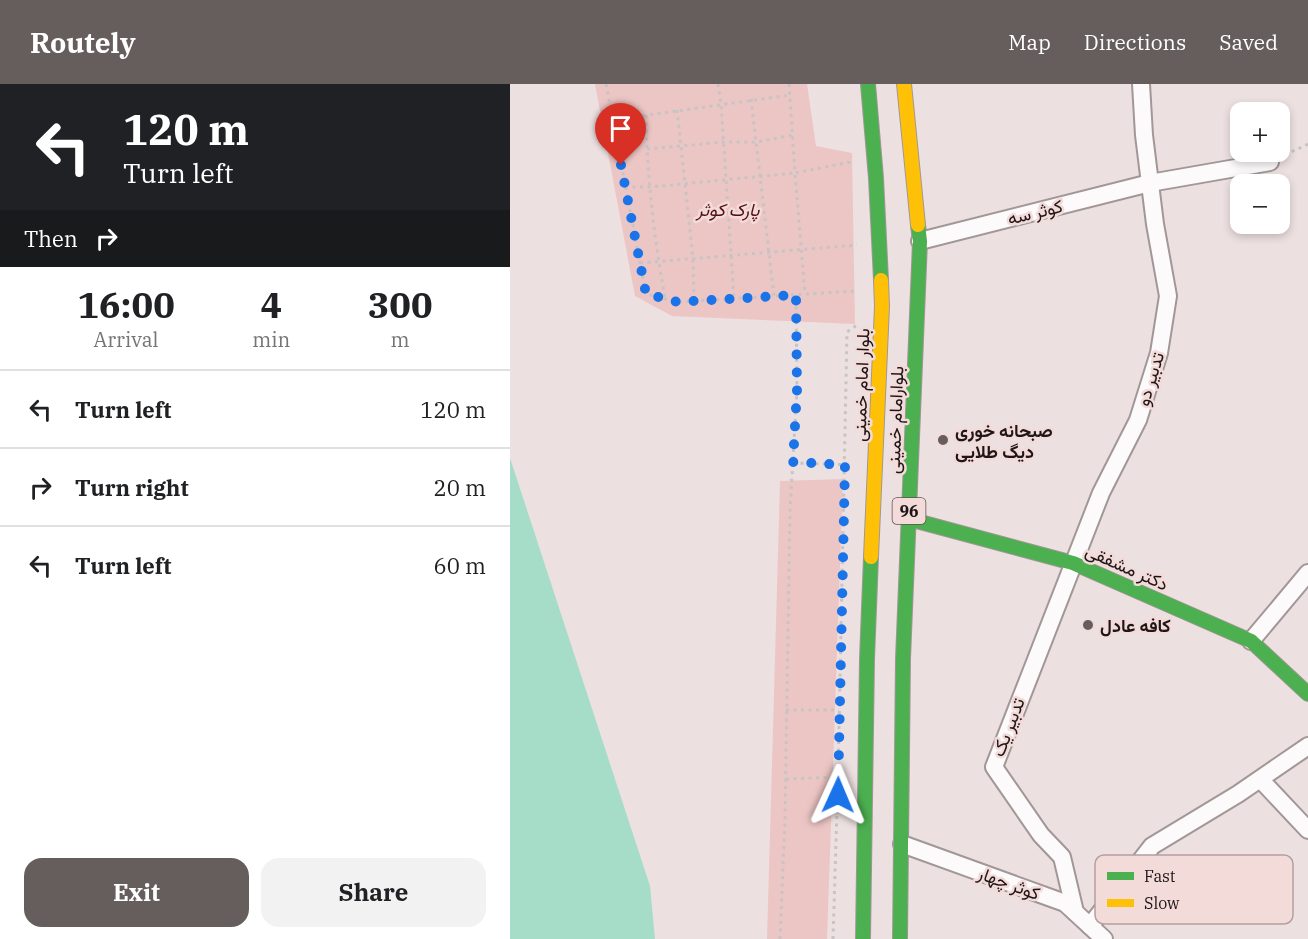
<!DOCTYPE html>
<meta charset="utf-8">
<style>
:root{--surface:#fff;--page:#f2f2f2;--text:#202124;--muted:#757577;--line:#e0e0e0;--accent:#665d5d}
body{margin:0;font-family:"IBM Plex Serif",Vazirmatn,serif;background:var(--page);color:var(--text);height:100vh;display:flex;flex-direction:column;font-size:22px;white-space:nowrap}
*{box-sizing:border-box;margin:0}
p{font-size:20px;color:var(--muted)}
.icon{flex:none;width:33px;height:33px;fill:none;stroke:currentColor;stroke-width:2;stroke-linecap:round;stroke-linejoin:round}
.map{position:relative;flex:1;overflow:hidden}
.panel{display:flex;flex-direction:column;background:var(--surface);width:510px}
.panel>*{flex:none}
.guide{background:#202124;color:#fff;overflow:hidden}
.tools{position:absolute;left:720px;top:18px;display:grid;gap:12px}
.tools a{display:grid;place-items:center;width:60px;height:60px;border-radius:12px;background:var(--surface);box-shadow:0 3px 9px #0003;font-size:30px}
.pin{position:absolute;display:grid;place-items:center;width:51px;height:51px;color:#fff;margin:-62px -26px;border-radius:50% 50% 50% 0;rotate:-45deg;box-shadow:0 0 6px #0007}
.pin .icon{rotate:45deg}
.me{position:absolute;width:66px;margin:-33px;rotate:1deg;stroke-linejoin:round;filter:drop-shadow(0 0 4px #0008)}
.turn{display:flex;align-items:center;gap:21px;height:126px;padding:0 24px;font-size:27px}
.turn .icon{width:78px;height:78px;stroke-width:2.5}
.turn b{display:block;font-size:42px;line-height:51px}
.then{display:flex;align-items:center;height:57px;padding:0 24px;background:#0003;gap:12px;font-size:22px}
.eta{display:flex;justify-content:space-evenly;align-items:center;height:102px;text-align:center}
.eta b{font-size:36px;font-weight:700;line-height:42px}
.primary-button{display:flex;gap:12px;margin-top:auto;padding:12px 24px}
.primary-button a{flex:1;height:69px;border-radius:18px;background:var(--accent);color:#fff;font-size:24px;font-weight:700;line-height:69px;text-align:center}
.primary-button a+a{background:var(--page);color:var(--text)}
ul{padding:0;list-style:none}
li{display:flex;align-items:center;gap:18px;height:78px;padding:0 24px;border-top:2px solid var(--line)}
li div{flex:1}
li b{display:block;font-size:22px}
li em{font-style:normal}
header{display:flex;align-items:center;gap:36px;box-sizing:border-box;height:84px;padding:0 30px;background:var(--accent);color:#fff}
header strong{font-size:28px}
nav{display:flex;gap:33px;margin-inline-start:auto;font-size:21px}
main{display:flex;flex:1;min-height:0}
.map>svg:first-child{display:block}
.green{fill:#ecc6c4}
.water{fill:#a6ddc8}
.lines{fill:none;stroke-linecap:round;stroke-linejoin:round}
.street-casing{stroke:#a19797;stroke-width:20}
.fast-casing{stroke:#a19797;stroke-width:16}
.slow-casing{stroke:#a19797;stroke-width:16}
.path{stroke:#c8c4c4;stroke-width:3;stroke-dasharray:3 4.5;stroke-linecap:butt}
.street{stroke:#fcfafa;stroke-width:16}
.fast{stroke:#4caf50;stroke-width:14}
.slow{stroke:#ffc107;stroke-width:14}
.route{stroke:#1a73e8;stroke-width:10;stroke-dasharray:0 18}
.poi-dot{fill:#665d5d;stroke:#f3dbda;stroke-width:2}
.labels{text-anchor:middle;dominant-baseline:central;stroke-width:5;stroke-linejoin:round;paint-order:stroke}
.shield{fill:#f3dbda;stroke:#5e5151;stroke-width:1.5}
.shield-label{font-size:16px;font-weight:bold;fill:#1e1616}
.park-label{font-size:18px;font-style:italic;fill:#540f15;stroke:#f3dbda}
.street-label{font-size:18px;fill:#1e1616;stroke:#f3dbda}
.poi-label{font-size:18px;font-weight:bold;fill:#1e1616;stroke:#f3dbda;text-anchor:start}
.key{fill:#f3dbda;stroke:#b3a09f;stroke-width:1.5}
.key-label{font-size:16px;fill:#1e1616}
</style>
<header>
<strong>Routely</strong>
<nav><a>Map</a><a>Directions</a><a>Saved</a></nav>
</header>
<main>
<section class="panel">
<div class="guide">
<div class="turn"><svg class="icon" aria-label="left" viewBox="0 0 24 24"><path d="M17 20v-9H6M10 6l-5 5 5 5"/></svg><div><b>120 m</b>Turn left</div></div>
<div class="then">Then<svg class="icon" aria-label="right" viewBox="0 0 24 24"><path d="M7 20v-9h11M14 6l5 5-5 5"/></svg></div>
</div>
<div class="eta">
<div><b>16:00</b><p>Arrival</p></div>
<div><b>4</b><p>min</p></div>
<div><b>300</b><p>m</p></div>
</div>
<ul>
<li><svg class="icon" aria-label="left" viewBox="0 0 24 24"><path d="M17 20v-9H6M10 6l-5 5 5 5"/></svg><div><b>Turn left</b></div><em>120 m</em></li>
<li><svg class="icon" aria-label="right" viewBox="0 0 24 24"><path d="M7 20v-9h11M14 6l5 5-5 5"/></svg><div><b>Turn right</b></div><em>20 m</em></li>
<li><svg class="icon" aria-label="left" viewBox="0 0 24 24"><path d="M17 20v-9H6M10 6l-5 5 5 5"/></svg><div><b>Turn left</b></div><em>60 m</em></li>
</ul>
<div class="primary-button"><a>Exit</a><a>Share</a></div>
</section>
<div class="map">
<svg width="798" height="855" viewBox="0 0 798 855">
<rect width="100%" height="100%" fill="#ede0e0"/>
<g class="green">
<polygon points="85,0 297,0 306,62 342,69 345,240 162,232 125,212"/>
<polygon points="333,395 317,855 257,855 270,397"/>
</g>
<polygon class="water" points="0,374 140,802 145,855 0,855"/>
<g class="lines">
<g class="street-casing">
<g id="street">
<polyline points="410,157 640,99 760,78"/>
<polyline points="741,557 798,489"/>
<polyline points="751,696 798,746"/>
<polyline points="392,760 555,819 594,855"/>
<polyline points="565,828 552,773 531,751 484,683 591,409 628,336 649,269 658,212 645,140 634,51 631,0"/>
<polyline points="580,842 642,762 728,710 798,662"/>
</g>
</g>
<g class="fast-casing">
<g id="fast">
<polyline points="358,0 366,94 371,196"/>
<polyline points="399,435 563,479 741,557 798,610"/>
<polyline points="353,855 357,575 361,473"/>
<polyline points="390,855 393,575 410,157 408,141"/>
</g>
</g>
<g class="slow-casing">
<g id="slow">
<polyline points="394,0 408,141"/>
<polyline points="361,473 372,222 371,196"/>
</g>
</g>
<g class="path">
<polyline points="96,0 136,210 168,218 347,207"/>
<polyline points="208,0 211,20 224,215"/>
<polyline points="279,0 285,89 341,78"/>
<polyline points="241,15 264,212"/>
<polyline points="167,26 183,174 184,217"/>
<path d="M 136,31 C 137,92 144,154 155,214"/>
<polyline points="103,36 280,11"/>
<polyline points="137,65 214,58 247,58 283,51"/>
<polyline points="775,71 798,60"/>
<polyline points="115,103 141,103 285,89 295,210"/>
<polyline points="130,179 347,161"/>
<polyline points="283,379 343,381"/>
<polyline points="276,626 329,626"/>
<polyline points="276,695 328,693"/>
<polyline points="270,855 275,734 280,426 287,306 286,211"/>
<polyline points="323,855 328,693 337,248 347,241"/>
</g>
<use href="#street" class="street"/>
<use href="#fast" class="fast"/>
<use href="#slow" class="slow"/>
</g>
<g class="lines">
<polyline class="route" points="111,81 136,210 168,218 286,211 287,306 283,378 335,381 328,711"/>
</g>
<g class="poi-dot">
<circle cx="433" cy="356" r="6"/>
<circle cx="578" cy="541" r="6"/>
</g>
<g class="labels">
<rect class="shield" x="382.5" y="414" width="33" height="26" rx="4.5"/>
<g class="shield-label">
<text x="399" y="427">96</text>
</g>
<g class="park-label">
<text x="218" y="125">پارک کوثر</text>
</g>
<g class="street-label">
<text transform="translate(525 128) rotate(-14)">کوثر سه</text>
<text transform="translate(640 295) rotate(-73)">تدبیر دو</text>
<text transform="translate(351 301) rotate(-88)">بلوار امام خمینی</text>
<text transform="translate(385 336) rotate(-88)">بلوارامام خمینی</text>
<text transform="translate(617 483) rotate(24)">دکتر مشفقی</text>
<text transform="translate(498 643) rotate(-69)">تدبیر یک</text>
<text transform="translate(499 799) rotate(20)">کوثر چهار</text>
</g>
<g class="poi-label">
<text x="445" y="346">صبحانه خوری<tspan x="445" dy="21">دیگ طلایی</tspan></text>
<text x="590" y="541">کافه عادل</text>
</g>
</g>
<rect x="585" y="771" width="198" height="69" rx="9" class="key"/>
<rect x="597" y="788" width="27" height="8" fill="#4caf50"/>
<rect x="597" y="815" width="27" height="8" fill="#ffc107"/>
<g class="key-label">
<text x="634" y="798">Fast</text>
<text x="634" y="825">Slow</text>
</g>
</svg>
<div class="tools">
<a>+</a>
<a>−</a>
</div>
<div class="pin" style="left:111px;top:81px;background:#d93025"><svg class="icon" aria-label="arrive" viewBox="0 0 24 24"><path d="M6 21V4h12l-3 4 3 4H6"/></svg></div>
<svg class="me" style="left:328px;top:711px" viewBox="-20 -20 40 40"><path d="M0-17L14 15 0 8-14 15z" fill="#1a73e8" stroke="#fff" stroke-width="4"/></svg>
</div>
</main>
